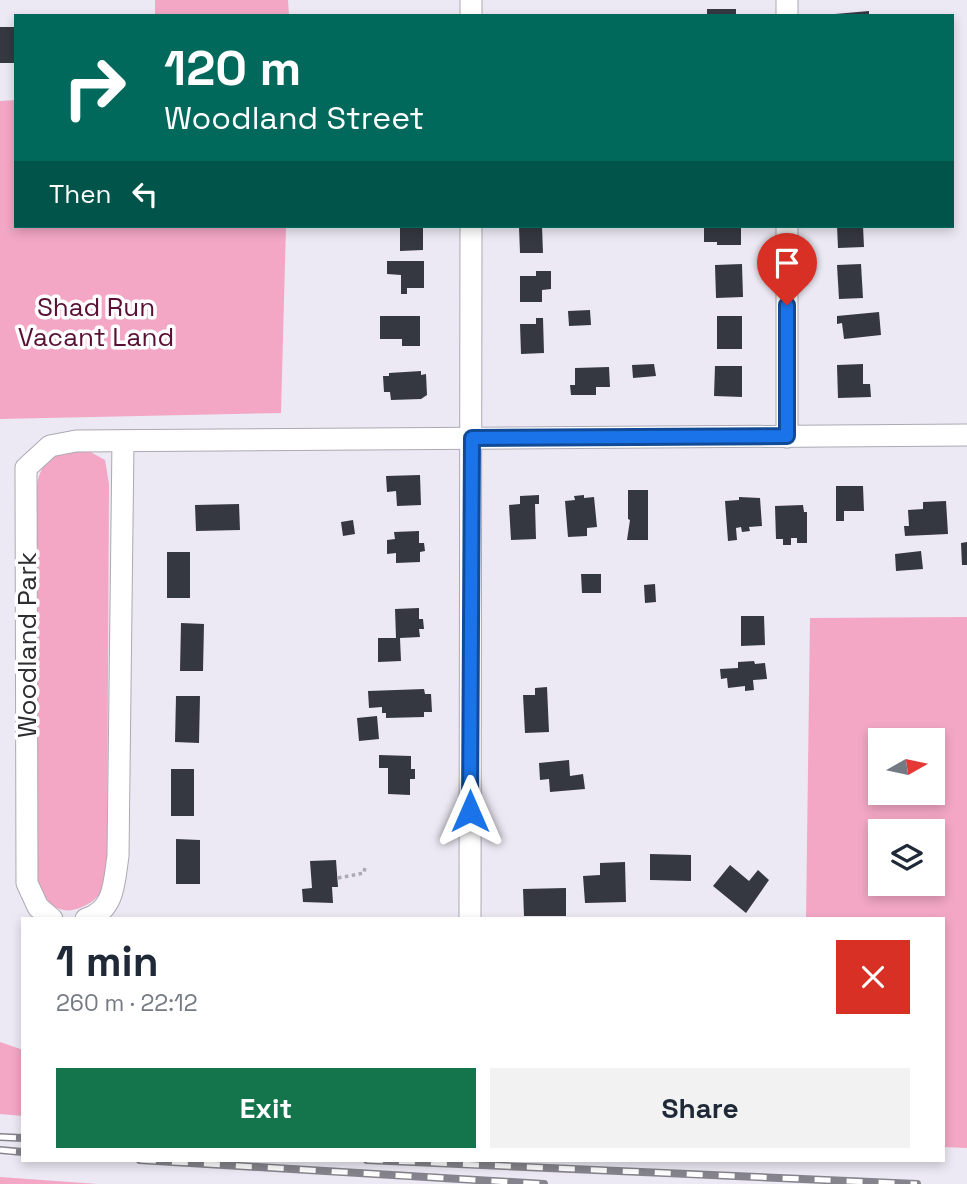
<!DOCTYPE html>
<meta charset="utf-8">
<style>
:root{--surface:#fff;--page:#f2f2f3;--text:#1f2937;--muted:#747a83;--accent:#14754c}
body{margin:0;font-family:"Space Grotesk",sans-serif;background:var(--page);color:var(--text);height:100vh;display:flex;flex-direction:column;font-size:26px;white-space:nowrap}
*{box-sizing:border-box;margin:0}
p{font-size:23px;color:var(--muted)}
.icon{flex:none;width:38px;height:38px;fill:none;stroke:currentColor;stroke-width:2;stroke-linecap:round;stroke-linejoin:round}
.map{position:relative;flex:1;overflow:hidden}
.details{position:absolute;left:21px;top:917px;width:924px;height:245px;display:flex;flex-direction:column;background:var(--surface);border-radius:0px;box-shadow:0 4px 10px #0003}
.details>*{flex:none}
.hud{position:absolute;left:14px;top:14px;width:940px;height:214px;border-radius:0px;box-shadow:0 4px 10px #0003;background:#00695c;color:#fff;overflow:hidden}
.needle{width:46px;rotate:81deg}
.buttons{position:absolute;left:868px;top:728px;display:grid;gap:14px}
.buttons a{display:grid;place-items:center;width:77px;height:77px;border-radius:0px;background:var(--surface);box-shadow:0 4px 10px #0003;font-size:35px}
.pin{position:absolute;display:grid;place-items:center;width:60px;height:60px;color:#fff;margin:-72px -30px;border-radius:50% 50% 50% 0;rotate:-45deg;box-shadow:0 0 7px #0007}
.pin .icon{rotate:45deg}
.me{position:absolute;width:77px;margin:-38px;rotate:0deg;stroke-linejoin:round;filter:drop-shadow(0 0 5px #0008)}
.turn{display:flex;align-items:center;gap:24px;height:147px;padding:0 35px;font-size:32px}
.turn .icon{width:91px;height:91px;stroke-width:2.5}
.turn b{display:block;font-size:49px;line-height:60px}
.then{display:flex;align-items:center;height:66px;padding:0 35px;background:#0003;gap:14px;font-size:26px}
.round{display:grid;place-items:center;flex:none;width:74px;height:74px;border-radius:0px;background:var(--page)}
.head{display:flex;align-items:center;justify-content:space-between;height:119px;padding:0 35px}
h1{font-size:42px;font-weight:800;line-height:52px}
.cta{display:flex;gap:14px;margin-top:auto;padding:14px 35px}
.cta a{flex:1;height:80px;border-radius:0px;background:var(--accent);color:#fff;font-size:28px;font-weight:800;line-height:80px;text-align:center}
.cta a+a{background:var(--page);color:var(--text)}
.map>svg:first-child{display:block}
.green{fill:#f3a7c5;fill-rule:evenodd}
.building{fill:#353840}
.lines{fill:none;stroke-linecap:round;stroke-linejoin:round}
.minor-casing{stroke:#aca9b3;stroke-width:23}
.path{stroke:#aca9b2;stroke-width:3.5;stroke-dasharray:3.5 3.5;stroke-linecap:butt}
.minor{stroke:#fff;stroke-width:21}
.rail-casing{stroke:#85838b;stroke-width:8}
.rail{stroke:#fff;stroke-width:5;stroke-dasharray:16;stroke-linecap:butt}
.route-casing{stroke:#114b97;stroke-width:18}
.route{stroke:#1a73e8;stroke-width:12}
.labels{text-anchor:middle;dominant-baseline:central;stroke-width:7;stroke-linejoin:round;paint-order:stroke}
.park-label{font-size:26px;fill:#581135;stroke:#fff}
.street-label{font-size:26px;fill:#2e2d31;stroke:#fff}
</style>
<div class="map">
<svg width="967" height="1184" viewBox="0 0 967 1184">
<rect width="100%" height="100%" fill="#ece9f4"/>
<g class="green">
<polygon points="155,0 288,0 289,16 155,16"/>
<polygon points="16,100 16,226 286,226 281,413 0,419 0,101"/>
<path d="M 85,449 L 105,460 L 109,484 L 107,866 C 106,873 106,882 103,889 C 98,898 91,903 82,907 C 58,918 45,901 36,880 L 35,533 C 36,508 30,467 57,454 C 64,450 77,451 85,449 Z"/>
<path d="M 967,617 L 967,1148 L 943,1147 L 943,919 L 806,919 L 810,618 ZM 880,740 L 933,740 L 933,793 L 880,793 ZM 933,831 L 933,884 L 880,884 L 880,831 Z"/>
<polygon points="0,1042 23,1050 23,1116 0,1114"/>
<polygon points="0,1177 98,1184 0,1184"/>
</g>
<g class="building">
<rect x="707" y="9" width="29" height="7"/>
<polygon points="869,11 869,16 835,16 835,14"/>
<rect x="0" y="27" width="16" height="36"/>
<polygon points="400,226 423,226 423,250 400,251"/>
<polygon points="542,226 543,253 520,253 519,227"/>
<polygon points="704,226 741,226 741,245 717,245 717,242 704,242"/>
<polygon points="837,226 863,226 864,247 838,248"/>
<polygon points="387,261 424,261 424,288 407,288 407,294 401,294 401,275 387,274"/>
<polygon points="742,264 743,297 716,298 715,265"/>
<polygon points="861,264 863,298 839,299 837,265"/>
<polygon points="536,271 551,271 551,289 542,290 542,302 520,302 520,276 536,276"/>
<polygon points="590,310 591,325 569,326 568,311"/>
<polygon points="879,312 881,335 844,339 842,323 837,324 837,316"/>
<polygon points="380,316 420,316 420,346 402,346 402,339 380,339"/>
<rect x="717" y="316" width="25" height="33"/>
<polygon points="536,318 543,318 544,353 521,354 520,324 536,324"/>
<polygon points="654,364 656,376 633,378 632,365"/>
<polygon points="863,364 863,384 870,384 871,397 838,398 837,365"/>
<polygon points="715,366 742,366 742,397 714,396"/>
<polygon points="609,367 610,387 596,387 596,395 571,395 570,385 575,385 575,368"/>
<polygon points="421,371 421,375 426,374 427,395 421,399 391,400 390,392 384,392 383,376 389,376 389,373"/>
<polygon points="420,475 421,505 397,506 396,491 387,492 386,476"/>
<polygon points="836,486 863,486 864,511 844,511 844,521 836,521"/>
<polygon points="628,490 648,490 648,540 627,540 630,520 628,519"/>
<polygon points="539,495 539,504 535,504 536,539 511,540 509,505 520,504 520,496"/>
<polygon points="584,495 584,498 594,497 597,527 587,528 587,536 568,537 565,501 575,500 574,496"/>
<polygon points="739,497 760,498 762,526 749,527 750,531 742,532 741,527 736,528 737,540 728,541 725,501 739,500"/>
<polygon points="946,501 948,534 905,536 904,526 909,526 908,510 923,509 923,502"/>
<polygon points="239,504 240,530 196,531 195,505"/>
<polygon points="803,505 804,512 807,512 807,543 797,543 797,538 791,538 791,545 783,545 783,539 776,539 775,506"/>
<polygon points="353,520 355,534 343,536 341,522"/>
<polygon points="419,531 419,543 424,543 425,551 420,552 420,562 396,563 396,553 387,554 387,540 395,539 394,532"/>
<polygon points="967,542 967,565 962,565 961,543"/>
<polygon points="921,551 923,569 896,571 895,554"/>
<rect x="167" y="552" width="23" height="46"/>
<polygon points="581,574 601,574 601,593 582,593"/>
<polygon points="655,584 656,602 645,603 644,585"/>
<polygon points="419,608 419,619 423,619 424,629 419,629 420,637 400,638 401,661 378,662 378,638 396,638 395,609"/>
<polygon points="741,616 764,616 765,645 741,646"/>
<polygon points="181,623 204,624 203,671 180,671"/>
<polygon points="754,661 755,664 765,663 767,679 753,680 754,690 745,691 745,686 728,688 727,678 721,679 720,669 738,668 738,662"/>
<polygon points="547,687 549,732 525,733 523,695 535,695 535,688"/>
<polygon points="424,689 425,694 431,694 432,712 424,712 424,717 386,718 386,713 382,713 382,707 369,708 368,691"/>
<polygon points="176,696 200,696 199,743 175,742"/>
<polygon points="377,716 379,739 359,741 357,718"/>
<polygon points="379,755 411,756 411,769 415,769 415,779 410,779 410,795 388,794 388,768 379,768"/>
<polygon points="569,760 570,776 583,774 585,789 550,792 549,779 540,780 539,763"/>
<rect x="171" y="769" width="23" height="47"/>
<polygon points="176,839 200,840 200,884 176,884"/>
<polygon points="650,854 691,855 691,881 650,880"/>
<polygon points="336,860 338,887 332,887 333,903 303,902 302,889 312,888 310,861"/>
<polygon points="625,862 626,902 585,903 583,876 600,875 600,863"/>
<polygon points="730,865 749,881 758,870 769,880 746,913 713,886"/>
<polygon points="566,888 566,916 524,916 523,889"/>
</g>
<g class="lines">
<g class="minor-casing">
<g id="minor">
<polyline points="471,0 471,16"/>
<polyline points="787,0 787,16"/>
<polyline points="787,226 787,437"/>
<polyline points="52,919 38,907 27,883 26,468 50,446 76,441 967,435"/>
<path d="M 86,919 C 115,910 114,882 118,856 L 123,441"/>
<polyline points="470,919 471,226"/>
</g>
</g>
<polyline class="path" points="338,878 364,873 365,867"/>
<use href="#minor" class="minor"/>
<g class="rail-casing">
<g id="rail">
<polyline points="0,1137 23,1138"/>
<polyline points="0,1150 23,1152"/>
<polyline points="140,1160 544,1184"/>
<polyline points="367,1160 917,1184"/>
</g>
</g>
<use href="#rail" class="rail"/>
</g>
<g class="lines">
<g class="route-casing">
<polyline id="route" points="470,811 472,438 787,436 787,305"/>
</g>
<use href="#route" class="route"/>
</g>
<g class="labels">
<g class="park-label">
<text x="96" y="307">Shad Run<tspan x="96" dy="30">Vacant Land</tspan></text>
</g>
<g class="street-label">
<text transform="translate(27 645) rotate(-90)">Woodland Park</text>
</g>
</g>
</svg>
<div class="buttons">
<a><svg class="needle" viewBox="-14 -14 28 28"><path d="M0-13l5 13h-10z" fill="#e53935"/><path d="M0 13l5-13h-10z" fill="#747a83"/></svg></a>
<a><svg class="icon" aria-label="layers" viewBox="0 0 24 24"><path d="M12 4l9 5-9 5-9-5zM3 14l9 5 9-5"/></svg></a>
</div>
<div class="pin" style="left:787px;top:305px;background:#d93025"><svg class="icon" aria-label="arrive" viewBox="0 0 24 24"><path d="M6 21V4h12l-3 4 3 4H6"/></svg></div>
<svg class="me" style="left:470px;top:811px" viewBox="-20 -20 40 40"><path d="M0-17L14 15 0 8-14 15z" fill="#1a73e8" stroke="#fff" stroke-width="4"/></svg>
<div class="hud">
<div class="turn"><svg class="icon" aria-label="right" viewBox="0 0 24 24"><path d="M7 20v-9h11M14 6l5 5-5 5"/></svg><div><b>120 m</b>Woodland Street</div></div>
<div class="then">Then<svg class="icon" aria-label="left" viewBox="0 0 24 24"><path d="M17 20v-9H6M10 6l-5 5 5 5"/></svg></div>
</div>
<section class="details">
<div class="head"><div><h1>1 min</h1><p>260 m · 22:12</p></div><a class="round" style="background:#d93025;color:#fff"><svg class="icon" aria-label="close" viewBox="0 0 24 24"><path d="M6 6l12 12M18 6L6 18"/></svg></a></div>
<div class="cta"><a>Exit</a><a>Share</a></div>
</section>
</div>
